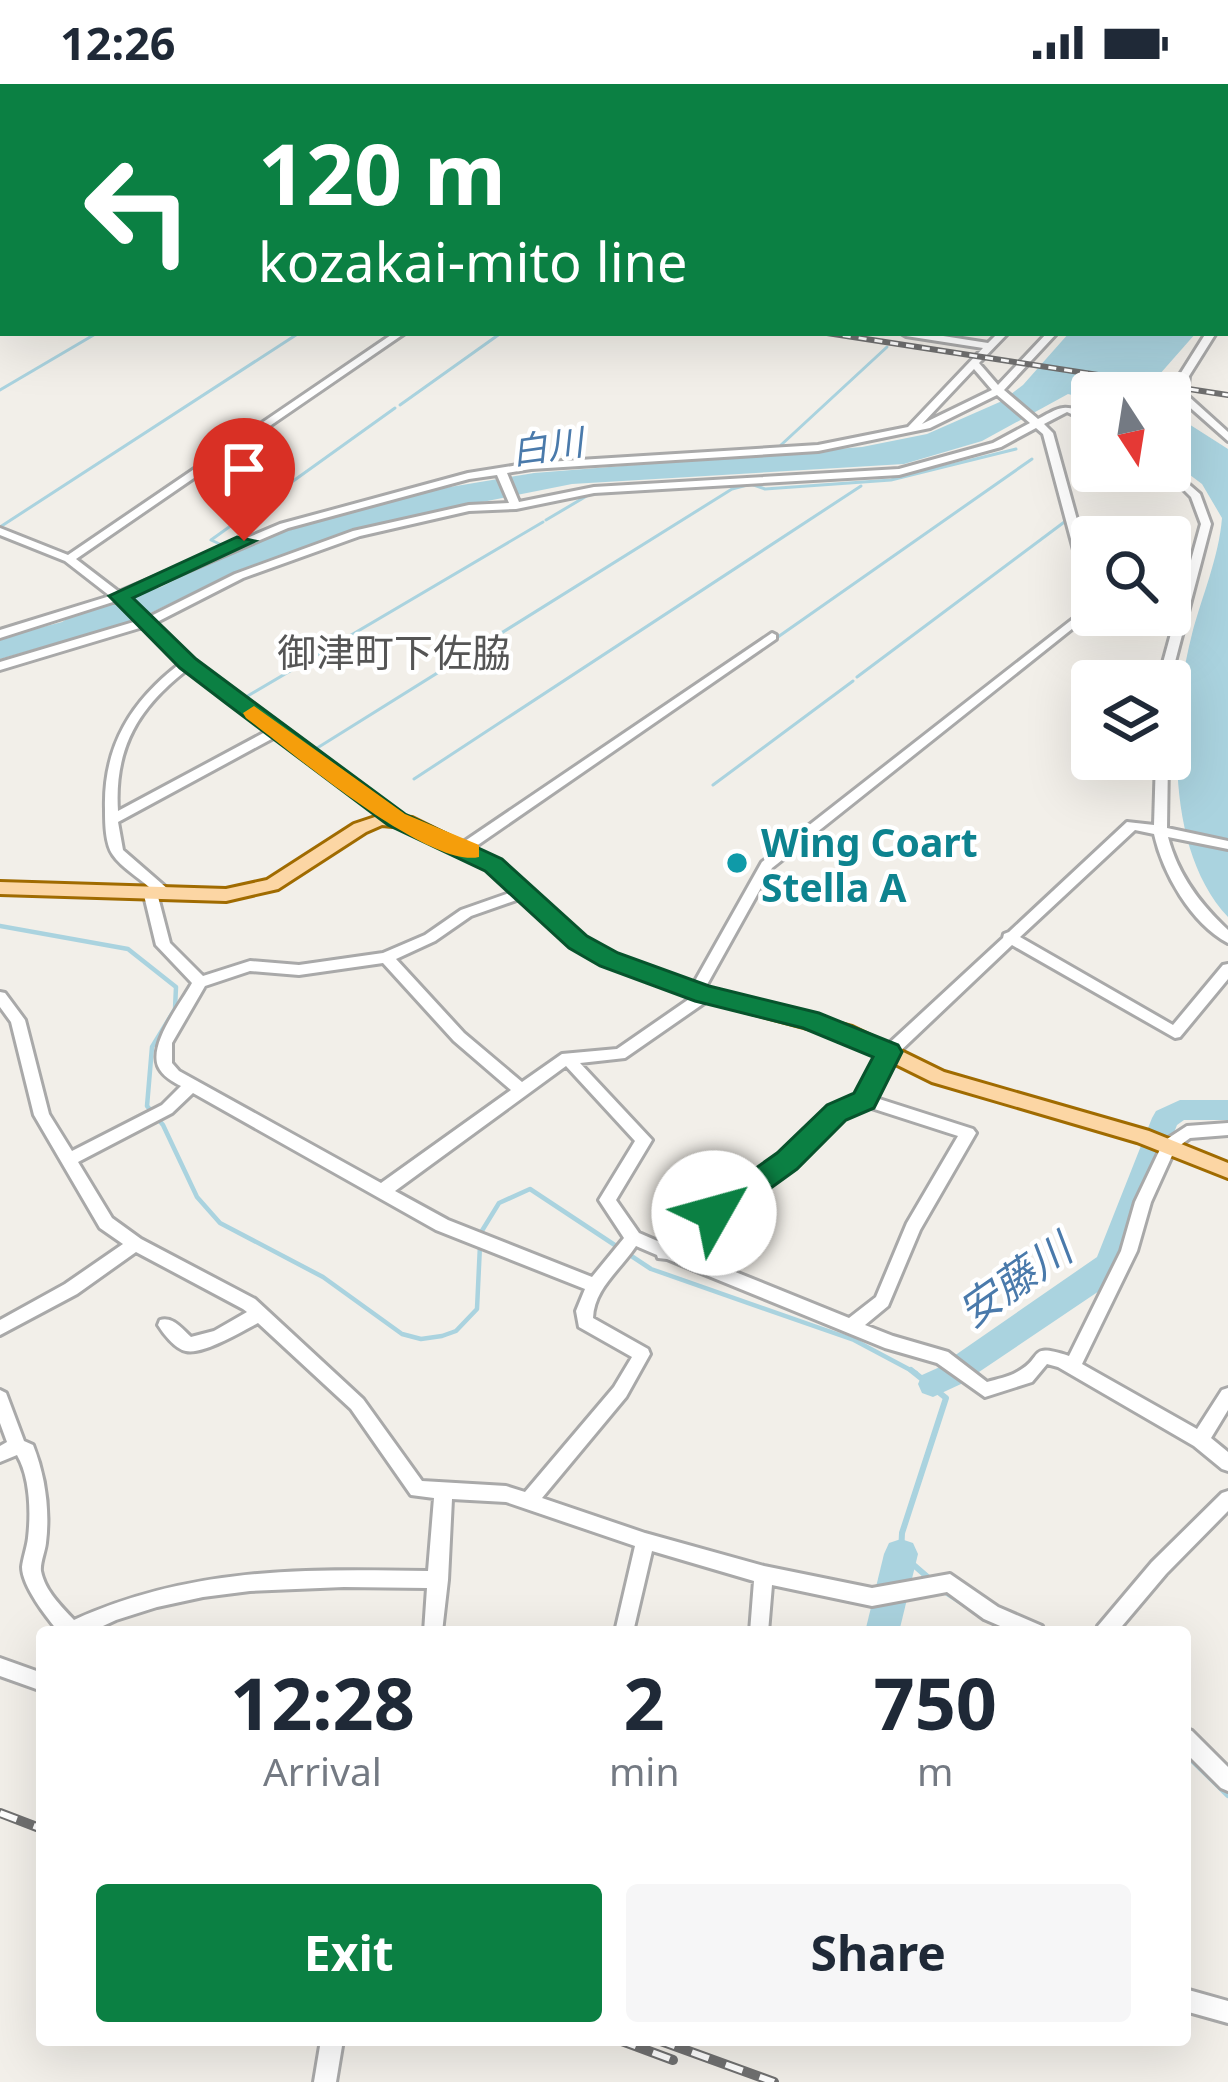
<!DOCTYPE html>
<meta charset="utf-8">
<style>
:root{--surface:#fff;--page:#f6f6f7;--text:#1f2937;--muted:#747a83;--accent:#0b8043}
body{margin:0;font-family:"Noto Sans","Noto Sans JP",sans-serif;background:var(--page);color:var(--text);height:100vh;display:flex;flex-direction:column;font-size:45px;white-space:nowrap}
*{box-sizing:border-box;margin:0}
p{font-size:39px;color:var(--muted)}
.icon{flex:none;width:66px;height:66px;fill:none;stroke:currentColor;stroke-width:2;stroke-linecap:round;stroke-linejoin:round}
.map{position:relative;flex:1;overflow:hidden}
.drawer{position:absolute;left:36px;top:1542px;width:1155px;height:420px;display:flex;flex-direction:column;background:var(--surface);border-radius:12px;box-shadow:0 12px 48px #0002}
.drawer>*{flex:none}
.banner{position:absolute;left:0px;top:0px;width:1230px;height:252px;box-shadow:0 12px 48px #0002;background:#0b8043;color:#fff;overflow:hidden}
.needle{width:78px;rotate:168deg}
.controls{position:absolute;left:1071px;top:288px;display:grid;gap:24px}
.controls a{display:grid;place-items:center;width:120px;height:120px;border-radius:12px;background:var(--surface);box-shadow:0 12px 48px #0002;font-size:60px}
.pin{position:absolute;display:grid;place-items:center;width:102px;height:102px;color:#fff;margin:-123px -51px;border-radius:50% 50% 50% 0;rotate:-45deg;box-shadow:0 0 12px #0007}
.pin .icon{rotate:45deg}
.me{position:absolute;width:132px;margin:-66px;rotate:52deg;stroke-linejoin:round;filter:drop-shadow(0 0 9px #0008)}
.turn{display:flex;align-items:center;gap:42px;height:252px;padding:0 60px;font-size:54px}
.turn .icon{width:156px;height:156px;stroke-width:2.5}
.turn b{display:block;font-size:84px;line-height:102px}
.eta{display:flex;justify-content:space-evenly;align-items:center;height:204px;text-align:center}
.eta b{font-size:72px;font-weight:700;line-height:84px}
.action{display:flex;gap:24px;margin-top:auto;padding:24px 60px}
.action a{flex:1;height:138px;border-radius:12px;background:var(--accent);color:#fff;font-size:48px;font-weight:700;line-height:138px;text-align:center}
.action a+a{background:var(--page);color:var(--text)}
.status{display:flex;justify-content:space-between;align-items:center;height:84px;padding:0 60px;background:var(--surface);direction:ltr}
.status svg{height:33px;fill:currentColor}
.map>svg:first-child{display:block}
.water{fill:#aad3df}
.lines{fill:none;stroke-linecap:round;stroke-linejoin:round}
.stream-far2{stroke:#aad3df;stroke-width:3}
.stream-far1{stroke:#aad3df;stroke-width:4.5}
.stream{stroke:#aad3df;stroke-width:6}
.river{fill:#aad3df;fill-rule:evenodd}
.minor-casing{stroke:#a9a9a9;stroke-width:6}
.major-casing{stroke:#a06b00;stroke-width:6}
.highway-casing{stroke:#dc2a67;stroke-width:6}
.minor{fill:#fff;fill-rule:evenodd}
.major{fill:#fcd6a4;fill-rule:evenodd}
.highway{fill:#e892a2;fill-rule:evenodd}
.rail-far1-casing{stroke:#707070;stroke-width:6}
.rail-casing{stroke:#707070;stroke-width:10}
.rail-far1{stroke:#fff;stroke-width:3;stroke-dasharray:8;stroke-linecap:butt}
.rail{stroke:#fff;stroke-width:6;stroke-dasharray:18;stroke-linecap:butt}
.route{fill:#0b8043;stroke:#07532c;stroke-width:3}
.slow{fill:#f59e0b}
.culture-dot{fill:#0f9aa8;stroke:#fff;stroke-width:4.5}
.labels{text-anchor:middle;dominant-baseline:central;stroke-width:9;stroke-linejoin:round;paint-order:stroke}
.far-water-label{font-size:36px;font-style:italic;fill:#4a7aab;stroke:#fff}
.far-quarter-label{font-size:39px;fill:#555;stroke:#fff}
.culture-label{font-size:39px;font-weight:bold;fill:#0d838f;stroke:#fff;text-anchor:start}
.water-label{font-size:42px;font-style:italic;fill:#4a7aab;stroke:#fff}
</style>
<div class="status"><b>12:26</b><svg viewBox="0 0 49 12"><path d="M0 12V9h3v3zM5 12V6h3v6zM10 12V3h3v9zM15 12V0h3v12zM26 1h20v11H26zM47 4h2v5h-2z"/></svg></div>
<div class="map">
<svg width="1228" height="1998" viewBox="0 0 1228 1998">
<rect width="100%" height="100%" fill="#f2efe9"/>
<g class="water">
<polygon points="1069,249 1196,249 1159,291 1154,309 1092,309 1092,316 1068,310 982,357 904,380 572,400 422,430 242,485 136,536 0,575 0,554 62,538 78,528 161,503 252,457 420,408 534,389 862,363 927,350 1002,317 1023,301"/>
<path d="M 1170,328 L 1228,365 L 1228,833 C 1165,766 1170,635 1192,550 C 1202,512 1219,473 1222,434 L 1202,400 L 1170,376 Z"/>
</g>
<g class="lines">
<g class="stream-far2">
<polyline points="1067,0 1078,3"/>
<polyline points="516,3 521,0"/>
<polyline points="680,3 685,0"/>
<polyline points="844,3 848,0"/>
<polyline points="1032,3 1037,0"/>
<polyline points="1110,3 1114,0"/>
<polyline points="0,306 97,249"/>
<polyline points="400,321 501,249"/>
<polyline points="781,361 887,263"/>
<polyline points="546,436 590,410"/>
<polyline points="0,443 299,249"/>
<polyline points="224,462 211,456 395,324"/>
<polyline points="775,555 1032,375"/>
<polyline points="857,593 1067,436"/>
<polyline points="246,613 543,438"/>
<polyline points="314,666 732,405 751,400 765,405 891,396 1016,365"/>
<polyline points="414,695 861,402"/>
<polyline points="573,695 608,671"/>
<polyline points="713,701 853,597"/>
</g>
<g class="stream-far1">
<polyline points="0,842 128,865 176,903 175,925 152,963 147,1022 163,1041 197,1113 220,1139 323,1193 402,1250 421,1255 442,1252 456,1247 477,1225 480,1161"/>
<polyline points="480,1150 499,1119 530,1105 651,1185 854,1256 916,1289"/>
</g>
<g class="stream">
<polyline points="911,1286 946,1314 902,1449 901,1470 931,1496"/>
<polyline points="944,1507 1008,1548"/>
<polyline points="1185,1669 1228,1711"/>
</g>
<g class="river">
<polygon points="1180,1016 1228,1016 1228,1036 1184,1036 1177,1041 1119,1189 1108,1201 976,1290 964,1294 961,1300 933,1313 922,1309 918,1300 922,1291 951,1278 954,1272 1097,1173 1152,1034 1156,1027"/>
<polygon points="901,1455 913,1459 918,1470 899,1548 865,1548 884,1470 889,1459"/>
</g>
<g class="minor-casing">
<g id="minor">
<polygon points="116,0 126,0 122,3 112,3"/>
<polygon points="364,0 377,0 383,3 370,3"/>
<polygon points="598,0 607,1 608,3 596,3"/>
<polygon points="762,0 771,0 767,3 758,3"/>
<polygon points="1026,0 1035,0 1031,3 1022,3"/>
<polygon points="1072,0 1085,0 1091,3 1078,3"/>
<polygon points="1190,0 1199,0 1196,3 1187,3"/>
<rect x="0" y="54" width="3" height="5"/>
<polygon points="1227,227 1228,227 1227,234"/>
<path d="M 394,249 L 405,249 L 76,475 L 119,508 L 280,440 L 468,389 L 531,379 L 818,361 L 908,343 L 983,264 L 906,252 L 901,249 L 924,249 L 988,259 L 998,249 L 1008,249 L 979,279 L 998,301 L 1047,249 L 1057,249 L 1004,306 L 1038,335 C 1064,321 1064,320 1092,332 L 1092,339 L 1067,328 L 1044,340 L 1053,349 L 1092,490 L 1092,514 L 1086,511 L 1043,350 L 1036,344 L 1001,363 L 899,391 L 594,409 L 516,425 L 469,427 L 360,452 L 243,494 L 153,540 L 192,576 L 402,733 L 404,736 L 402,739 L 392,739 L 277,652 L 118,738 L 123,766 L 169,806 L 167,809 L 157,809 L 170,859 L 203,892 L 250,877 L 299,881 L 383,869 L 425,851 L 461,826 L 518,806 L 528,806 L 530,809 L 528,812 L 471,832 L 435,857 L 396,875 L 464,949 L 522,998 L 562,970 L 617,965 L 695,911 L 690,906 L 762,778 L 1092,520 L 1092,529 L 772,784 L 704,906 L 710,907 L 712,911 L 710,915 L 625,974 L 580,979 L 652,1056 L 616,1116 L 639,1149 L 662,1159 L 683,1126 L 720,1120 L 749,1092 L 781,1073 L 832,1025 L 859,1012 L 884,964 L 1003,854 L 1004,850 L 1009,848 L 1127,738 L 1154,741 L 1156,675 L 1168,675 L 1167,744 L 1228,757 L 1228,765 L 1168,753 C 1178,791 1200,820 1228,846 L 1228,859 C 1191,839 1163,790 1154,750 L 1135,746 L 1020,853 L 1173,941 L 1223,881 L 1228,880 L 1228,895 L 1180,953 L 1175,954 L 1012,861 L 895,972 L 873,1013 L 973,1045 L 976,1049 L 920,1146 L 888,1222 L 865,1241 L 893,1252 L 948,1268 L 987,1298 C 997,1295 1009,1293 1017,1288 C 1045,1274 1026,1258 1069,1272 L 1121,1167 L 1135,1118 L 1164,1057 L 1187,1042 L 1228,1039 L 1228,1051 L 1190,1054 L 1175,1065 L 1151,1118 L 1137,1167 L 1082,1280 L 1197,1345 L 1222,1306 L 1228,1304 L 1228,1326 L 1211,1354 L 1228,1368 L 1228,1387 L 1222,1385 L 1194,1362 L 1058,1283 L 1047,1280 L 1032,1298 L 985,1313 L 937,1279 L 885,1264 L 667,1175 L 658,1174 L 657,1171 L 636,1162 C 620,1186 594,1205 593,1234 L 648,1265 L 650,1270 L 626,1313 L 542,1414 L 645,1449 L 764,1482 L 872,1504 L 950,1490 L 998,1523 L 1042,1542 L 1044,1548 L 1014,1548 L 984,1535 L 947,1508 L 872,1522 L 772,1501 L 768,1548 L 750,1548 L 754,1497 L 652,1467 L 633,1548 L 615,1548 L 635,1462 L 506,1418 L 452,1415 L 448,1496 L 442,1548 L 424,1548 L 427,1504 L 344,1503 L 250,1507 L 203,1513 L 157,1523 L 116,1536 L 90,1548 L 59,1548 C 47,1534 22,1502 22,1483 C 23,1474 27,1463 28,1454 C 31,1428 30,1393 17,1371 L 0,1378 L 0,1362 L 7,1358 L 0,1339 L 0,1306 L 6,1309 L 24,1357 L 33,1361 C 45,1391 50,1426 46,1459 C 45,1468 40,1479 41,1487 C 45,1507 61,1522 74,1536 C 191,1483 303,1485 428,1487 L 434,1414 L 411,1411 L 351,1325 L 258,1239 C 243,1247 203,1271 186,1267 C 175,1265 163,1249 158,1241 L 160,1236 C 173,1232 182,1245 191,1253 L 214,1247 L 247,1228 L 243,1225 L 136,1168 L 77,1210 L 0,1251 L 0,1236 L 65,1200 L 123,1160 L 100,1144 L 34,1031 L 11,938 L 0,923 L 0,908 L 5,909 L 25,936 L 49,1030 L 72,1067 L 162,1021 L 181,1002 C 173,998 162,992 158,982 C 149,959 181,919 192,899 L 156,861 L 143,807 L 149,803 C 138,793 121,783 113,771 C 105,760 105,738 105,725 C 103,662 132,616 181,579 L 143,543 L 0,586 L 0,578 L 137,537 L 116,517 L 0,554 L 0,546 L 110,512 L 65,477 L 0,451 L 0,444 L 68,471 ZM 974,285 L 992,306 L 922,340 ZM 997,311 L 1030,339 L 993,359 L 899,385 L 594,403 L 519,418 L 507,389 L 531,385 L 818,367 L 930,344 ZM 497,391 L 509,419 L 469,421 L 353,447 L 235,490 L 147,534 L 125,514 L 288,444 L 469,395 ZM 188,585 L 269,646 L 118,727 C 114,663 139,623 188,585 ZM 383,879 L 454,957 L 511,1006 L 381,1099 L 179,987 L 172,979 L 172,959 L 205,902 L 250,887 L 299,891 ZM 566,982 L 635,1057 L 599,1116 L 624,1154 L 592,1193 L 448,1136 L 395,1107 ZM 193,1009 L 436,1146 L 585,1205 L 576,1227 L 579,1243 L 632,1273 L 614,1303 L 525,1408 L 506,1402 L 422,1397 L 363,1315 L 255,1215 L 141,1155 L 112,1134 L 78,1078 L 172,1029 ZM 865,1022 L 958,1052 L 907,1139 L 876,1213 L 849,1234 L 676,1164 L 694,1137 L 730,1131 L 761,1100 L 793,1081 L 842,1033 Z"/>
<polygon points="1206,249 1216,249 1189,292 1187,311 1228,348 1228,357 1177,312 1179,292"/>
<polygon points="1170,384 1200,410 1211,440 1170,597 1158,597 1201,440 1191,413 1165,387 1170,387"/>
<polygon points="772,549 776,551 776,555 469,767 459,767 457,764 459,761"/>
<polygon points="1228,1407 1228,1427 1166,1490 1117,1548 1096,1548 1098,1542 1152,1478 1222,1409"/>
<polygon points="0,1574 42,1589 42,1607 0,1592"/>
<polygon points="1185,1644 1192,1647 1228,1683 1228,1707 1221,1704 1185,1668"/>
<polygon points="1185,1905 1228,1917 1228,1939 1185,1927"/>
<polygon points="321,1956 343,1956 336,1998 314,1998"/>
</g>
</g>
<g class="major-casing">
<polygon id="major" points="381,731 412,734 499,777 584,854 615,871 709,906 852,943 944,988 1149,1047 1228,1079 1228,1094 1137,1058 932,998 841,953 699,915 603,879 572,862 487,785 403,743 382,741 366,748 278,805 226,817 0,810 0,798 226,805 267,796 354,740"/>
</g>
<g class="highway-casing">
<rect id="highway" x="1227" y="76" width="1" height="6"/>
</g>
<use href="#minor" class="minor"/>
<use href="#major" class="major"/>
<use href="#highway" class="highway"/>
<g class="rail-far1-casing">
<polyline id="rail-far1" points="827,249 1228,311"/>
</g>
<g class="rail-casing">
<g id="rail">
<polyline points="0,1729 42,1745"/>
<polyline points="619,1956 673,1976"/>
<polyline points="658,1956 774,1998"/>
</g>
</g>
<use href="#rail-far1" class="rail-far1"/>
<use href="#rail" class="rail"/>
</g>
<polygon class="route" points="237,453 255,457 133,514 196,575 243,610 405,730 502,775 587,852 618,869 709,902 819,929 898,961 902,968 874,1024 846,1036 797,1085 725,1137 704,1137 700,1129 704,1121 777,1069 827,1021 854,1009 873,973 803,944 695,917 600,882 569,864 485,787 388,741 227,620 180,584 109,512"/>
<path class="slow" d="M 254,622 L 405,730 L 479,761 L 479,773 C 429,785 289,666 246,634 L 243,629 Z"/>
<circle class="culture-dot" cx="737" cy="779" r="12"/>
<g class="labels">
<g class="far-water-label">
<text transform="translate(547 362) rotate(-8)">白川</text>
</g>
<g class="far-quarter-label">
<text x="394" y="567">御津町下佐脇</text>
</g>
<g class="culture-label">
<text x="761" y="757">Wing Coart<tspan x="761" dy="45">Stella A</tspan></text>
</g>
<g class="water-label">
<text transform="translate(1014 1195) rotate(-35)">安藤川</text>
</g>
</g>
</svg>
<div class="controls">
<a><svg class="needle" viewBox="-14 -14 28 28"><path d="M0-13l5 13h-10z" fill="#e53935"/><path d="M0 13l5-13h-10z" fill="#747a83"/></svg></a>
<a><svg class="icon" aria-label="search" viewBox="0 0 24 24"><circle cx="10" cy="10" r="6"/><path d="M15 15l6 6"/></svg></a>
<a><svg class="icon" aria-label="layers" viewBox="0 0 24 24"><path d="M12 4l9 5-9 5-9-5zM3 14l9 5 9-5"/></svg></a>
</div>
<div class="pin" style="left:244px;top:457px;background:#d93025"><svg class="icon" aria-label="arrive" viewBox="0 0 24 24"><path d="M6 21V4h12l-3 4 3 4H6"/></svg></div>
<svg class="me" style="left:714px;top:1129px" viewBox="-20 -20 40 40"><circle r="19" fill="#fff"/><path d="M0-13L10 11 0 6-10 11z" fill="#0b8043"/></svg>
<div class="banner">
<div class="turn"><svg class="icon" aria-label="left" viewBox="0 0 24 24"><path d="M17 20v-9H6M10 6l-5 5 5 5"/></svg><div><b>120 m</b>kozakai-mito line</div></div>
</div>
<section class="drawer">
<div class="eta">
<div><b>12:28</b><p>Arrival</p></div>
<div><b>2</b><p>min</p></div>
<div><b>750</b><p>m</p></div>
</div>
<div class="action"><a>Exit</a><a>Share</a></div>
</section>
</div>
